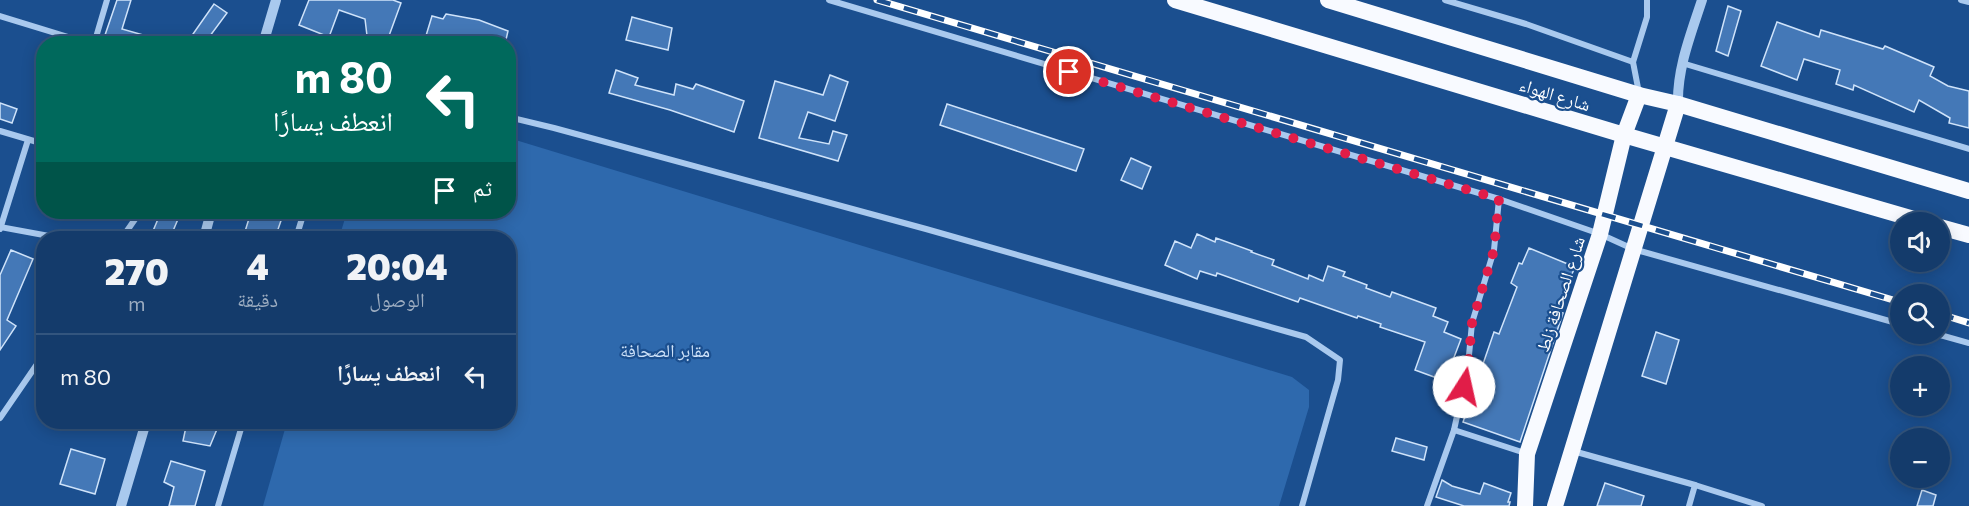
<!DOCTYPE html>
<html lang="ar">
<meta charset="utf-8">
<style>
:root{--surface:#143b6b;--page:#214673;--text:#f1f3f6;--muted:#9dadc1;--line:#33557e}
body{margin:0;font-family:Commissioner,"Noto Naskh Arabic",sans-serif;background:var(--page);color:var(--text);direction:rtl;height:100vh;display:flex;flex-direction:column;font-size:22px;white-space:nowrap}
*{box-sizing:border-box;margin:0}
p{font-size:20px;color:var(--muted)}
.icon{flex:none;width:33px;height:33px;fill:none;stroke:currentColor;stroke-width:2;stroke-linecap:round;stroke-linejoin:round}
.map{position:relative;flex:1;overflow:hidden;direction:ltr}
.drawer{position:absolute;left:36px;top:231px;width:480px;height:198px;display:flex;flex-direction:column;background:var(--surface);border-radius:24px;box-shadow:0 3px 15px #0003,0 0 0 2px var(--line);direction:rtl}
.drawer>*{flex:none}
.banner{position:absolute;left:36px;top:36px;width:480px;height:183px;border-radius:24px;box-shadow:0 3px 15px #0003,0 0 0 2px var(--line);direction:rtl;background:#00695c;color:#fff;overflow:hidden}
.fabs{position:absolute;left:1890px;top:212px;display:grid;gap:12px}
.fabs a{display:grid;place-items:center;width:60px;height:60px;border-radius:50%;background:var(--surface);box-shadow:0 3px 15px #0003,0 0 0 2px var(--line);font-size:30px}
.pin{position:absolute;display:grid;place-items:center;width:51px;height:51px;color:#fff;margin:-26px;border:3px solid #fff;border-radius:50%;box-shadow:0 2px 6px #0007}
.me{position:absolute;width:66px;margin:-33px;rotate:10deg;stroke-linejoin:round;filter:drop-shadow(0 0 4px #0008)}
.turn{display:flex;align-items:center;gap:21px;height:126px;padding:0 24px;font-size:27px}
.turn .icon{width:78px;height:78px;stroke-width:2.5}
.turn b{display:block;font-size:42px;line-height:51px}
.then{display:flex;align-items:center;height:57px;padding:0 24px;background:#0003;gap:12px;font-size:22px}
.eta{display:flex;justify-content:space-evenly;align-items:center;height:102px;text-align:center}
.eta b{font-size:36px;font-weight:800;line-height:42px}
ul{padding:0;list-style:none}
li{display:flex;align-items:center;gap:18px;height:84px;padding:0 24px;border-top:2px solid var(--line)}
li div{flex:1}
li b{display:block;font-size:22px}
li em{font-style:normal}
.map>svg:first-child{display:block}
.green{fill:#2e69ad}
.building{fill:#4478b7;stroke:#cfe3fa;stroke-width:1.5}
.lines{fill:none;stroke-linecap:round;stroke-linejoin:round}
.minor{stroke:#a9c9ee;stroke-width:6}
.tertiary{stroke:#a9c9ee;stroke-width:10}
.trunk{stroke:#f8faff;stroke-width:16}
.rail-casing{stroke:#fff;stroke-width:7}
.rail{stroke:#1b4f8f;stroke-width:4.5;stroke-dasharray:14;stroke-linecap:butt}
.route{stroke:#e11d48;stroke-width:10;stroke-dasharray:0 18}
.labels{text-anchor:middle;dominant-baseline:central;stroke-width:4.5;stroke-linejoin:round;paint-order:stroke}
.street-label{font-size:18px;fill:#fff;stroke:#1b4f8f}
.park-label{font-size:18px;fill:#cfe3fa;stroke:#1b4f8f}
</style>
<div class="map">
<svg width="1969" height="506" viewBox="0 0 1969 506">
<rect width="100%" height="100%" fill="#1b4f8f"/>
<polygon class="green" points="509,138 1292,377 1309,390 1309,407 1279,506 263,506 287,422 508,422 508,238 339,238 347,212 508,212"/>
<g class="building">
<polygon points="117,0 131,0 122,29 161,40 161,44 125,44 104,38"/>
<polygon points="309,0 393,0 401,3 386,44 368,44 365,19 339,10 329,37 299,25"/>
<polygon points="214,4 227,13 204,44 186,44"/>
<polygon points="1728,6 1741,11 1728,56 1716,51"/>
<polygon points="446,14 479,20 508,31 505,44 446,44 425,39 432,16 443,19"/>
<polygon points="632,17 672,28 668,50 626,40"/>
<polygon points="1777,22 1819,37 1821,30 1883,49 1885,46 1934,67 1930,76 1948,86 1969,91 1969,128 1949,123 1950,118 1919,100 1914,112 1854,85 1853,90 1836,84 1840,70 1804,59 1797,80 1761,66"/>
<polygon points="616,70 638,78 635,85 674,95 676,84 693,89 696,84 744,101 734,132 670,110 609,93"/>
<polygon points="830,75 848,82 835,121 808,112 799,138 829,144 833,131 847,135 838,161 759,138 775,81 823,95"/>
<polygon points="0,103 17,109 12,123 0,119"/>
<polygon points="947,104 1084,149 1076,171 940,125"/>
<polygon points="1131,158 1151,167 1142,189 1121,180"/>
<polygon points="161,212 181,212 170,238 150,238"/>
<polygon points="251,212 284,212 275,238 243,238"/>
<polygon points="1197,234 1215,242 1216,238 1252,251 1251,252 1274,260 1272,265 1308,279 1309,275 1323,281 1328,266 1345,272 1343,276 1367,285 1366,288 1390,297 1392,292 1436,308 1433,316 1448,322 1444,332 1461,339 1445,381 1415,370 1425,342 1380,327 1381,324 1358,316 1357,318 1300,298 1298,302 1217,273 1216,276 1200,271 1197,279 1165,265 1175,241 1191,248"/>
<polygon points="1529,248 1575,267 1556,311 1563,313 1520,442 1463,422 1494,332 1499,334 1517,287 1511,283 1519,263 1522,264"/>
<polygon points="11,250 33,259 7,320 16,326 0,350 0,275"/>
<polygon points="1656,332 1679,340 1666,384 1642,376"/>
<polygon points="187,422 220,422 210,446 183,441"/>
<polygon points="1396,438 1427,447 1424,460 1392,451"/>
<polygon points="71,449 105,459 95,494 60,484"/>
<polygon points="171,461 205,471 195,506 169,506 174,487 164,482"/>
<polygon points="1442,480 1452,486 1480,494 1484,483 1511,493 1508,502 1510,502 1509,506 1464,506 1436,497"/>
<polygon points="1605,483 1644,496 1641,506 1597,506"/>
<polygon points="1922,490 1936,495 1933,506 1917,506"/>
</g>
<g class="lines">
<g class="minor">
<polyline points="829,0 1499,199 1600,234 1633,249 1900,324"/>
<polyline points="1445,0 1526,24 1633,62"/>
<polyline points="1961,0 1969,2"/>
<polyline points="0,16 91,44"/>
<polyline points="94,44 107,0"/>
<polyline points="1682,63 1969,149"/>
<polyline points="1639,93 1633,62 1647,17 1647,0"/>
<polyline points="508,117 554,128 926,229 1306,337 1340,360 1338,380 1302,506"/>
<polyline points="0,131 44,144"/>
<polyline points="0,227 60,238"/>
<polyline points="0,229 28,140"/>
<polyline points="122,238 140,212"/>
<polyline points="296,238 304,212"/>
<polyline points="1933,333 1969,343"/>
<polyline points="0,418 44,354"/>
<polyline points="1454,430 1525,453"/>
<polyline points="1573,451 1695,485 1762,506"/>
<polyline points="218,506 243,422"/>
<polyline points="1427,506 1454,430 1468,366 1472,323 1494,250 1499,199"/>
<polyline points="1689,506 1695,485"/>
</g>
<g class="tertiary">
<polyline points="263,44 276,0"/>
<path d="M 1678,104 C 1677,68 1691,34 1702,0"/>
<polyline points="204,238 211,212"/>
<polyline points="121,506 146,422"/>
</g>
<g class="trunk">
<polyline points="1175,0 1624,135 1924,222"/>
<polyline points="1328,0 1639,95 1678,104 1969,191"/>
<polyline points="1940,227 1969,235"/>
<polyline points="1525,506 1527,454 1600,234 1624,135 1639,95"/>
<polyline points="1555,506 1678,104"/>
</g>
<g class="rail-casing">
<g id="rail">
<polyline points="877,0 1900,302"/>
<polyline points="1940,314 1969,323"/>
</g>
</g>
<use href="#rail" class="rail"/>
</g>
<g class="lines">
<polyline class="route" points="1069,72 1499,199 1494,250 1472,323 1468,366 1464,387"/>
</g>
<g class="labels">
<g class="street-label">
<text transform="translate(1555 94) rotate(17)">شارع الهواء</text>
<text transform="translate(1560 294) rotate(-72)">شارع الصحافة زلط</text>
</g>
<g class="park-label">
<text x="665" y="350">مقابر الصحافة</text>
</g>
</g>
</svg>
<div class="fabs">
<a><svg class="icon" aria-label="sound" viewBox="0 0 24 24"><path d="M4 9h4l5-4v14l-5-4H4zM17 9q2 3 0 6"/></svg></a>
<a><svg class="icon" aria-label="search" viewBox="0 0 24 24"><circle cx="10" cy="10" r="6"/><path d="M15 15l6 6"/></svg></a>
<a>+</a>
<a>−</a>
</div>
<div class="pin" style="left:1069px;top:72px;background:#d93025"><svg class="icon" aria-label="arrive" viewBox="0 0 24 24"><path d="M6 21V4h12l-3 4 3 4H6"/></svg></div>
<svg class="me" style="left:1464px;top:387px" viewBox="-20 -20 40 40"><circle r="19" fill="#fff"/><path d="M0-13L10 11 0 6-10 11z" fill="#e11d48"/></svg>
<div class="banner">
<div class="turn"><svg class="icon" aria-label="left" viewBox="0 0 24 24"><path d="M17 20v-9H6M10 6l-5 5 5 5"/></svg><div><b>80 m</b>انعطف يسارًا</div></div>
<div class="then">ثم<svg class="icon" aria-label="arrive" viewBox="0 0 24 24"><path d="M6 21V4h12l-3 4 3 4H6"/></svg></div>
</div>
<section class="drawer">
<div class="eta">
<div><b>20:04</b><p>الوصول</p></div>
<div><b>4</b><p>دقيقة</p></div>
<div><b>270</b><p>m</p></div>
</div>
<ul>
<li><svg class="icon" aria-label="left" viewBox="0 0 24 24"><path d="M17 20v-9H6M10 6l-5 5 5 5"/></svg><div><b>انعطف يسارًا</b></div><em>80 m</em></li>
</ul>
</section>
</div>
